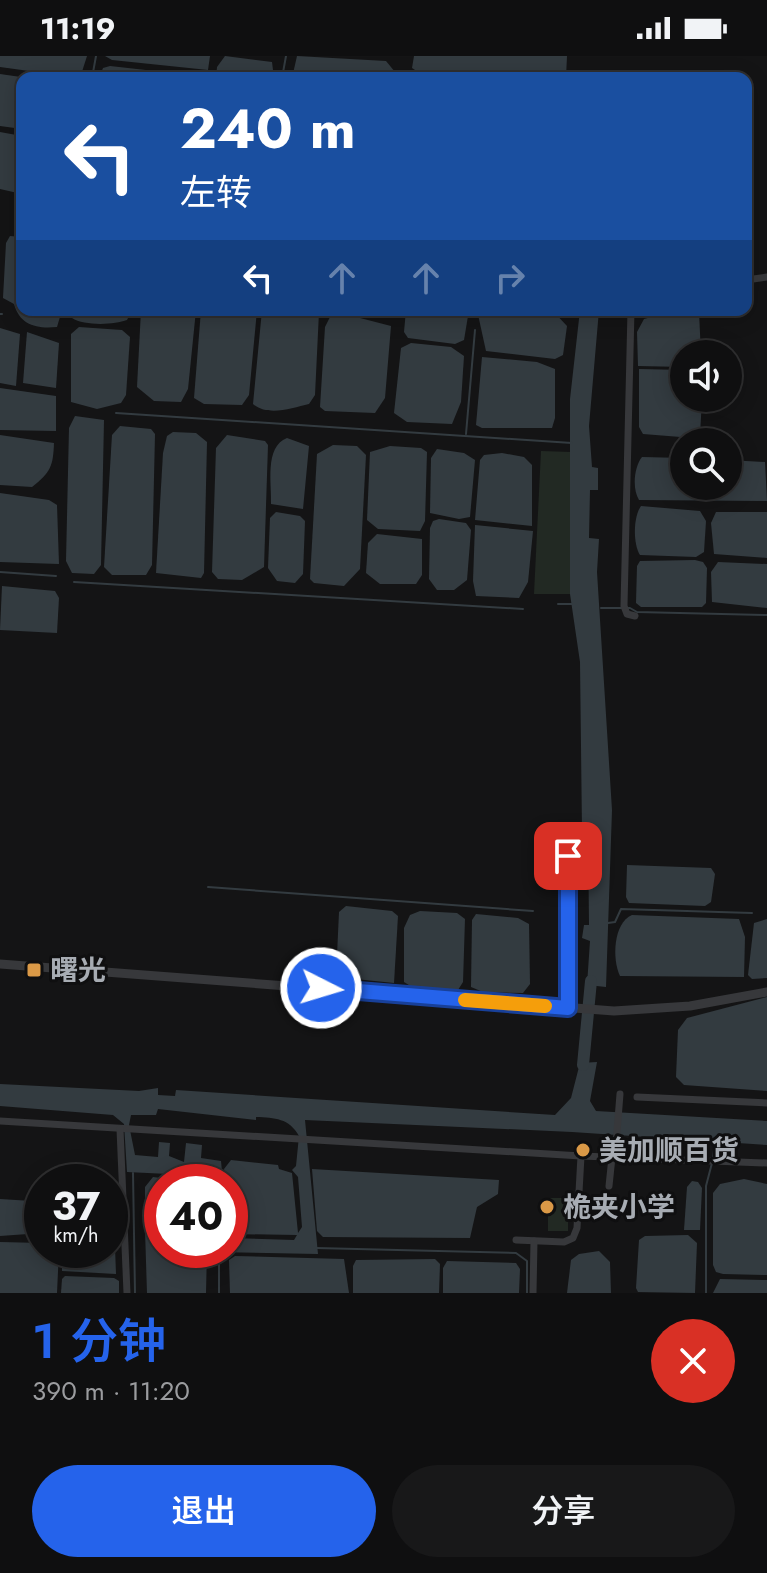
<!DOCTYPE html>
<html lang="zh">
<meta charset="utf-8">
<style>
:root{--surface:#0f0f10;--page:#181819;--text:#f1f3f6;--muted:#9b9c9f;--line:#2f2f30;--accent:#2563eb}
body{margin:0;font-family:Jost,"Noto Sans SC",sans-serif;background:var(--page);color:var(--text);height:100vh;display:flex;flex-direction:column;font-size:30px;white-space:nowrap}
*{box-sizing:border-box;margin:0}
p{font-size:26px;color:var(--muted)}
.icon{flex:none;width:44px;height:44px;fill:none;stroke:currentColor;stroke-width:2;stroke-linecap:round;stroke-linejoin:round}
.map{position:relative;height:1237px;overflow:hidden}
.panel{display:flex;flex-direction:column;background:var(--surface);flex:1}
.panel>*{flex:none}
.banner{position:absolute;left:16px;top:16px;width:736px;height:244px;border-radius:16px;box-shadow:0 4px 20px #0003,0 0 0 2px var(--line);background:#1a4fa0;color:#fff;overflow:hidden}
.controls{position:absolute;left:670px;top:284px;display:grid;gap:16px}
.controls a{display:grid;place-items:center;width:72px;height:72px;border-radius:50%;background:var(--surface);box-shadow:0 4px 20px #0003,0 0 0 2px var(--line);font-size:40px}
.speed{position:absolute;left:24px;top:1108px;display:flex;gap:16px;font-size:40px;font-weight:700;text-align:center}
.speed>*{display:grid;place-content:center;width:104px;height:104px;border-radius:50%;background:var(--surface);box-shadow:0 4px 20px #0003,0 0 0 2px var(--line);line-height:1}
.speed small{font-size:20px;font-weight:400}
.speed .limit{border:12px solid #d22;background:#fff;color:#111}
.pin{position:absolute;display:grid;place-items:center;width:68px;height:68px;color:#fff;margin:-34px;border-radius:16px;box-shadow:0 4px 12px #0006}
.me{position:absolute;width:88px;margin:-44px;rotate:95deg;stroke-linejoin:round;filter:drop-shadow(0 0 6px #0008)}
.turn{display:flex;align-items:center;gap:28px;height:168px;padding:0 32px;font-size:36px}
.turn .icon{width:104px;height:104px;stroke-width:2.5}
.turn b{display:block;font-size:56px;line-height:68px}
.lanes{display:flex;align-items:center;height:76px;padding:0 32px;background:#0003;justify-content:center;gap:40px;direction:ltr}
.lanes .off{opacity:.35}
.round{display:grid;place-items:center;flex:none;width:84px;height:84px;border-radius:42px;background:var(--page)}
.headline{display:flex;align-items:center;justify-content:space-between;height:136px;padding:0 32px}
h1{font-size:48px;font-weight:600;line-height:60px;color:var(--accent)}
.primary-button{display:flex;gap:16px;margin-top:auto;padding:16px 32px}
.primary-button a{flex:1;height:92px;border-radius:48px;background:var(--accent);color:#fff;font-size:32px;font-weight:600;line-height:92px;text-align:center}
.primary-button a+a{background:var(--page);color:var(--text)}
.status{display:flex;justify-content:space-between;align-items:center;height:56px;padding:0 40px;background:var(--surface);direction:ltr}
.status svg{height:22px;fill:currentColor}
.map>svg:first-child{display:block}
.green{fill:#222923}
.water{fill:#333b40}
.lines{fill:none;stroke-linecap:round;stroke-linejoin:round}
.stream{stroke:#333b40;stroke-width:2}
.river{stroke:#333b40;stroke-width:12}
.minor{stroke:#37383b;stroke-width:7}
.tertiary{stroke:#37383b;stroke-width:9}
.route-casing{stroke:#184099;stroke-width:20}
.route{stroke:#2563eb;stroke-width:14}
.slow{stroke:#f59e0b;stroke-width:14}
.poi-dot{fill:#da9947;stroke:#0f0f10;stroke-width:3}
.labels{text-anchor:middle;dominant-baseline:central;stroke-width:6;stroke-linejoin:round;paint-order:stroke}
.poi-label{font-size:28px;font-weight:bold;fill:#a7acb3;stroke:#0f0f10;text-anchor:start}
</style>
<div class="status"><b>11:19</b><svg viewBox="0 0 49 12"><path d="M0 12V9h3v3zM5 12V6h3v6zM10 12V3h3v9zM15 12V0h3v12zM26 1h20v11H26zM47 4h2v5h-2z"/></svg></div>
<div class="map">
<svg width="767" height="1237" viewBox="0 0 767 1237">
<rect width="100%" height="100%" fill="#141415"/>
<g class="green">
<polygon points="541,395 571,396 570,538 534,538"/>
<rect x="548" y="1142" width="20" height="33"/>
</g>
<g class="water">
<polygon points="0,0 87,0 80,22 0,11"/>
<polygon points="105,0 210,0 208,14 112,4"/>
<polygon points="225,0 272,6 274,22 216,22 217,11"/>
<polygon points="297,0 386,5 400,22 292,22"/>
<path d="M 414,0 L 567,0 L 566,22 C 534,22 435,29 412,12 Z"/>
<polygon points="110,10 200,20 205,22 99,22 103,12"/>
<polygon points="0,18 28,22 22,22 22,73 0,70"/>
<polygon points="0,76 22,80 22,138 0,133"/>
<path d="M 10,180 L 22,181 L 22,254 L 62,254 L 57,271 C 36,273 20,269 14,248 L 3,242 L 6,187 Z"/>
<path d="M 72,254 L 132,254 L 127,264 C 114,269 84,270 72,262 Z"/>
<polygon points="141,254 196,254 188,333 181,346 154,345 137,331"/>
<polygon points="201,254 257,254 249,339 242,349 204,348 194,342"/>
<path d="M 262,254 L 319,256 L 315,339 L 309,348 C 292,352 268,361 253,348 Z"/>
<polygon points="406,254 469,254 464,284 455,288 408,282 404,276"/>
<polygon points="477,254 552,254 567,270 563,299 555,303 486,295"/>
<polygon points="580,254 599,254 589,370 592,411 598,412 598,434 590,434 589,482 599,483 597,516 612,754 606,931 587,929 590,885 582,882 584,869 589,869 588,776 582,775 580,606 570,538 570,343"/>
<polygon points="333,255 391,270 385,342 375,357 325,355 320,351 325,271"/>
<polygon points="699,256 701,298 684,298 684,311 638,310 637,276 644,263 666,257"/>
<polygon points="79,271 122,274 130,281 126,339 121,347 97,353 71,346 71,278"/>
<polygon points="0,272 20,278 16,330 0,327"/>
<polygon points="27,276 59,287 56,332 23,327"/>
<polygon points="411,287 451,291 464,300 461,346 452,368 407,366 394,357 401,292"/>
<polygon points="482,301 537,306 555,313 555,362 552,372 482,372 476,369"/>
<polygon points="639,313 684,314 684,342 702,342 700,380 693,382 643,378 639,371"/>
<polygon points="0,332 56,340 56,375 0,374"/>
<polygon points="75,360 104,364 101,509 94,518 72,517 66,505 69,372"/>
<polygon points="120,370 151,373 155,378 152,509 146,519 112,519 104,511 112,379"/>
<polygon points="173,376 196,377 207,386 204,517 201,522 156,517 163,397 167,380"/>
<path d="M 0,379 L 54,387 C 53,410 51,416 32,431 L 0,429 Z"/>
<polygon points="227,379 265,385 268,389 264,511 242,524 218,523 212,516 216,392"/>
<path d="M 287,382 L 309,390 L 303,453 L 271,448 C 272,428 264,391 287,382 Z"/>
<polygon points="333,389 357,390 366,399 360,513 344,530 314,527 310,523 317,398"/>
<polygon points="390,390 421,392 427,396 425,465 420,475 378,473 367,464 370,396"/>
<polygon points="437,393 464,397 475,404 470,461 459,463 430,457 431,402"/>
<polygon points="502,397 524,401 532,409 532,470 475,464 480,404 484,399"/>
<path d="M 642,401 L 684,402 L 684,430 L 728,430 L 728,404 L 765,406 L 767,445 L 639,444 C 632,433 634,411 642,401 Z"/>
<polygon points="0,437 49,444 57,449 59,508 0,506"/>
<path d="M 641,450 L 700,455 L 706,465 L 704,496 L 696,501 L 640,499 C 633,488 633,461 641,450 Z"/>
<polygon points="276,456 300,460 305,465 303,518 295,527 277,525 268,512 270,462"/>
<polygon points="716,456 767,456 767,502 714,498 711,467"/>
<polygon points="439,463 466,467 471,474 467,524 454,534 437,534 429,523 430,472 433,465"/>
<polygon points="475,469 533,475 528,526 519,542 476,540 473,525"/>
<polygon points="377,478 422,483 422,519 416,528 380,528 366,517 368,487"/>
<polygon points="695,504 703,506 707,512 706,547 702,551 641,551 636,547 637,510 640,505"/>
<polygon points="718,506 767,508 767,552 712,546 711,516"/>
<polygon points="2,530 55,535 59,542 57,577 0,574"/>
<polygon points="627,809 711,812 715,818 711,846 705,850 629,847 626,841"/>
<polygon points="346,850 392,855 398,860 394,927 336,921 339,856"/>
<polygon points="420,855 457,857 465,863 463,926 458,934 412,931 404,926 404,872 410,859"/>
<polygon points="476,858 518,862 529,868 530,928 523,937 483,936 471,931 472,864"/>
<path d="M 632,859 L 739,863 L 745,881 L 744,921 L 620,920 C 612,904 613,867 632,859 Z"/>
<polygon points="767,863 767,922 752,923 748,919 754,867"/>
<polygon points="767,941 767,1035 684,1029 676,1021 678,974 687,962"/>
<path d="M 597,1006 L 590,1045 L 596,1055 L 767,1065 L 767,1089 L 572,1076 L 305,1064 L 318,1198 L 212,1196 L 230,1194 L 230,1182 L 294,1184 L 297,1179 L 230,1178 L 230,1126 L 226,1126 L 224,1113 L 231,1104 L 278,1109 L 279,1113 L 292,1117 L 298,1177 L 302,1171 L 298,1121 L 292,1114 L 296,1110 L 299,1080 C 289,1062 275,1062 256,1061 L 256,1064 L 158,1053 L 156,1059 L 131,1059 L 129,1069 L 135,1099 L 158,1101 L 159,1086 L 170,1087 L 169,1100 L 184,1106 L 186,1087 L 202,1089 L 201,1102 L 221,1105 L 223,1126 L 210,1126 L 209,1120 L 127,1116 L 124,1068 L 113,1059 L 0,1050 L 0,1028 L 139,1035 L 158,1032 L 158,1039 L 175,1040 L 176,1034 L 555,1059 L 571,1042 L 580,1007 Z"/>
<polygon points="312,1113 499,1124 498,1138 477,1151 470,1182 323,1181 317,1175"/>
<polygon points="153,1121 191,1126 162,1126 162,1164 145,1162 145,1131"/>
<polygon points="744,1123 767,1128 767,1219 723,1218 716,1216 713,1209 713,1137 720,1128"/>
<polygon points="692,1125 698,1126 702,1132 700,1174 684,1174 687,1131"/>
<polygon points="0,1143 32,1145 32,1171 28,1178 0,1180"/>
<polygon points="157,1167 162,1168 162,1194 207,1194 206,1237 147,1237 145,1174"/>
<polygon points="688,1179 697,1187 695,1237 638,1236 636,1232 639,1184 645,1180"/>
<polygon points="0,1186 42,1187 42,1194 59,1194 57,1237 0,1237"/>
<polygon points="110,1188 115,1191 116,1218 62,1215 62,1194 110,1194"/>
<polygon points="599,1195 610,1206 611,1237 567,1237 571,1204 579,1198"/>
<polygon points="235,1200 344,1203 349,1237 230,1237 229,1204"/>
<polygon points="435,1203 440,1208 439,1237 353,1237 353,1210 356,1204"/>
<polygon points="447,1205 516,1207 520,1213 519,1237 443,1237 443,1212"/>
<polygon points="65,1220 114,1222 119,1225 119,1237 61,1237 62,1223"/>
<polygon points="720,1223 767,1224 767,1237 713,1237"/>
</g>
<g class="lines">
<g class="stream">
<polyline points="92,22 96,0"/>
<polyline points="282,22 286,0"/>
<polyline points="0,258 2,258"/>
<polyline points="116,357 572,387"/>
<polyline points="466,378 475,274"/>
<polyline points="0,516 56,520"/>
<polyline points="74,526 523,553"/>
<polyline points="558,548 572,548"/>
<polyline points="601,552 630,552 637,556 767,559"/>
<polyline points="208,831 533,855"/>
<polyline points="608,867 615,866 621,853 752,857"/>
<polyline points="713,1101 715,1087"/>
<polyline points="133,1117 135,1237"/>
<polyline points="316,1192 516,1197 527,1205 527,1237"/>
<polyline points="219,1237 219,1194"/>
<polyline points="706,1237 706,1130 712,1107"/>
</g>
<polyline class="river" points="583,1009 591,925"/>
<g class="minor">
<polyline points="746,224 767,221"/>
<polyline points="631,254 624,550 627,558 635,560"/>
<polyline points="568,952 568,800"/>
<polyline points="637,1041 767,1047"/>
<polyline points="0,1065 581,1100 767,1107"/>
<polyline points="120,1073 127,1237"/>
<polyline points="615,1101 620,1038"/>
<polyline points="609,1130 612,1101"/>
<polyline points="516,1184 564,1186 573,1182 577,1172 581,1100"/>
<polyline points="533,1237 534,1185"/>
</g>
<polyline class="tertiary" points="0,908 614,955 690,950 767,936"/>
</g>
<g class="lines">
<g class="route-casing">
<polyline id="route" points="321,932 568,952 568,800"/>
</g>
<use href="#route" class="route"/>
<polyline class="slow" points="465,944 545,950"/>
</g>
<g class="poi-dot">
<rect x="26" y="906" width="16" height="16" rx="4"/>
<circle cx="583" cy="1094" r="8"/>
<circle cx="547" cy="1151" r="8"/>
</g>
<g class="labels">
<g class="poi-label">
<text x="50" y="914">曙光</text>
<text x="599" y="1094">美加顺百货</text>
<text x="563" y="1151">桅夹小学</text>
</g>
</g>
</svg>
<div class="controls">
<a><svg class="icon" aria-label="sound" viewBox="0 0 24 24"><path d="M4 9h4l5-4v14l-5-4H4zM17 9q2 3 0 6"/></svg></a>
<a><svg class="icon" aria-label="search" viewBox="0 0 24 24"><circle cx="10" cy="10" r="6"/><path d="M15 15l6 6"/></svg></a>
</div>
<div class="speed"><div>37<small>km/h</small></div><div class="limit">40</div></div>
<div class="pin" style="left:568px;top:800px;background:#d93025"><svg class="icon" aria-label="arrive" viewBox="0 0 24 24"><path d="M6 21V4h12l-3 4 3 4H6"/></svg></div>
<svg class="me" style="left:321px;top:932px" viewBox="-20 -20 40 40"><circle r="17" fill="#2563eb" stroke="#fff" stroke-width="3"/><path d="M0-11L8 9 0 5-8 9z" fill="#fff"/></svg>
<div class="banner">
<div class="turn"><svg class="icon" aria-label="left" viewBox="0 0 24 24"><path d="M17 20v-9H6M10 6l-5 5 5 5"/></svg><div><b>240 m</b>左转</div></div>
<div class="lanes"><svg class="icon" aria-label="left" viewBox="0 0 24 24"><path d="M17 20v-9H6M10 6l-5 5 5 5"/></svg><svg class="icon off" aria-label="ahead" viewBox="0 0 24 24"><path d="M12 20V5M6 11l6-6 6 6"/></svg><svg class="icon off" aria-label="ahead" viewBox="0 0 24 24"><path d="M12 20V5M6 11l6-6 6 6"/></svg><svg class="icon off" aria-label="right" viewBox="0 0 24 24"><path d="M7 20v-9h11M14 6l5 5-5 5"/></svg></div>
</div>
</div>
<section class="panel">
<div class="headline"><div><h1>1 分钟</h1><p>390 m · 11:20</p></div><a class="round" style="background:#d93025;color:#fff"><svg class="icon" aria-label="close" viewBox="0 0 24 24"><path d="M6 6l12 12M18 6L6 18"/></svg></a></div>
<div class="primary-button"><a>退出</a><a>分享</a></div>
</section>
